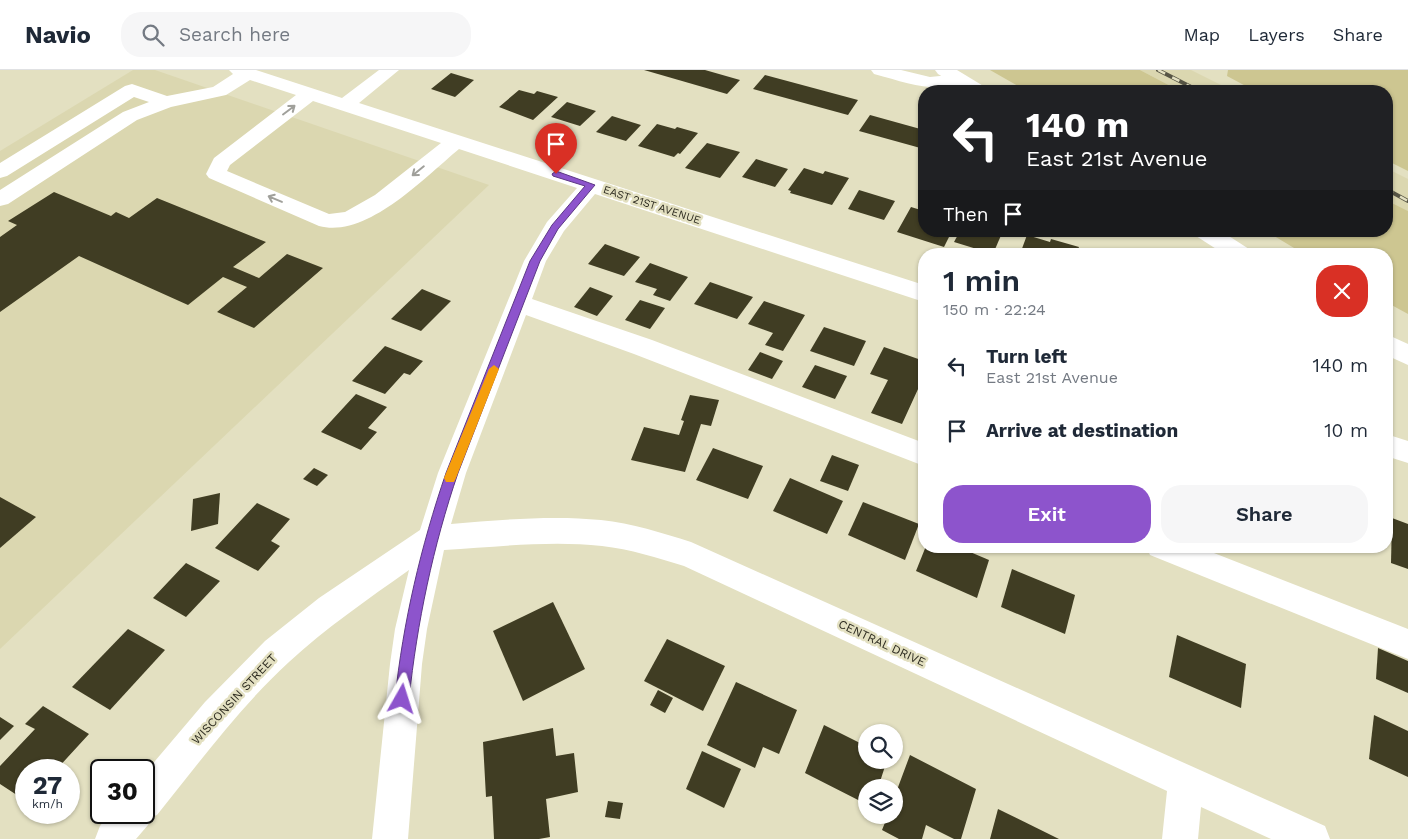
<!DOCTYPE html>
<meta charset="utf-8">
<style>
:root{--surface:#fff;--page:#f6f6f7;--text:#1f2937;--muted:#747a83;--line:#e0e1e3;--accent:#8d54cc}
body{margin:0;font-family:"Work Sans",sans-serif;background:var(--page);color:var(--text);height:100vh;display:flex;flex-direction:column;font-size:19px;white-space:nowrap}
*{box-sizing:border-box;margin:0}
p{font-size:16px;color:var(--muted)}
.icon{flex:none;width:28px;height:28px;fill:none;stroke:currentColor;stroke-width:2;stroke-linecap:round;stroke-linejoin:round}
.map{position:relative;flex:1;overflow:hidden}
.side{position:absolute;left:918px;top:178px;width:475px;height:305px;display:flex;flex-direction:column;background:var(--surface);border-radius:20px;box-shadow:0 1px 4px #0004}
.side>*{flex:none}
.top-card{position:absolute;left:918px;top:15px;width:475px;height:152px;border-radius:20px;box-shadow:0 1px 4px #0004;background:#202124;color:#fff;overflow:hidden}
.buttons{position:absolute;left:858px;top:654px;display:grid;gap:10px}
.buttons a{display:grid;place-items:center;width:45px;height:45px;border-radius:50%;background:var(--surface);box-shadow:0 1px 4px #0004;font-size:25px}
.speed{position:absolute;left:15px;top:689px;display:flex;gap:10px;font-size:25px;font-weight:700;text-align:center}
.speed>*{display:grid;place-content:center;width:65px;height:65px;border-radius:50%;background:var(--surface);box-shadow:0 1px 4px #0004;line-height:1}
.speed small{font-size:12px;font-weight:400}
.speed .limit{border:2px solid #111;border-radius:8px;background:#fff;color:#111}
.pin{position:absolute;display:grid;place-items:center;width:42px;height:42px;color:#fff;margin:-51px -21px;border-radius:50% 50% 50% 0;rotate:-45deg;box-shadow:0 0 5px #0007}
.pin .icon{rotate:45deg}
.me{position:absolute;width:55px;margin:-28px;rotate:6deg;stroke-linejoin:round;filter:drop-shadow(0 0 4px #0008)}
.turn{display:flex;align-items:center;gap:18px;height:105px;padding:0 25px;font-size:22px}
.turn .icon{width:65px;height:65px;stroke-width:2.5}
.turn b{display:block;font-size:35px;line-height:42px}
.then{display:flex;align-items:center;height:48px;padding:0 25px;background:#0003;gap:10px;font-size:19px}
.round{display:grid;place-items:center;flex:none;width:52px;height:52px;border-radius:20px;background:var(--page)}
.head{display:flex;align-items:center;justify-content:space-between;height:85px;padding:0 25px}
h1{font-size:30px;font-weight:600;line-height:38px}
.button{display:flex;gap:10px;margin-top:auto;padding:10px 25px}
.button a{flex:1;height:58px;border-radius:20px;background:var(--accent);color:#fff;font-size:20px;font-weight:600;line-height:58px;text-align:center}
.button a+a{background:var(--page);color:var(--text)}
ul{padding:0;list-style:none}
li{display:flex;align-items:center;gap:15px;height:65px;padding:0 25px}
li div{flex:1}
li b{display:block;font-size:19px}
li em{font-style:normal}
header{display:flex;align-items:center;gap:30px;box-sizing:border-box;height:70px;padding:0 25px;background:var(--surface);border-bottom:1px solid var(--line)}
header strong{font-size:24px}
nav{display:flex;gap:28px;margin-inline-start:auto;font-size:18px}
.search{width:350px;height:45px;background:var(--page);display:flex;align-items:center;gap:12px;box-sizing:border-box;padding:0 18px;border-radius:20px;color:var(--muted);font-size:19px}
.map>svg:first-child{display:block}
.built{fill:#dbd7b0}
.green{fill:#cdc691}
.building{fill:#403d23}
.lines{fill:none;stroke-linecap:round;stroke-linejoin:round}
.minor{fill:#fff;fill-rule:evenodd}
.major{fill:#fff;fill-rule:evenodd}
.rail-casing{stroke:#575545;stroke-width:4}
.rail{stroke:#e3e0c1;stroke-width:2.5;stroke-dasharray:8;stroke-linecap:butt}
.oneway{stroke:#a0a09b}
.route{fill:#8d54cc;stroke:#5c3785}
.slow{fill:#f59e0b}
.labels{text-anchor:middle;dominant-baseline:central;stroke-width:5;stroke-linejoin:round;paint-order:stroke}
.far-street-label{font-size:11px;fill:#2d2b20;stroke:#e3e0c1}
.street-label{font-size:12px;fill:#2d2b20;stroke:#e3e0c1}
</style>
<header>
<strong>Navio</strong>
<div class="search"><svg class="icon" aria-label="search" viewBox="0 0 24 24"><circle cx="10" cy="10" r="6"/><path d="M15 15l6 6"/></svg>Search here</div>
<nav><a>Map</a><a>Layers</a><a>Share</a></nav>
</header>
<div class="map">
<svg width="1408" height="769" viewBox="0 0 1408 769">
<rect width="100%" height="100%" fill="#e3e0c1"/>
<g class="built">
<polygon points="133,0 155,0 489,115 0,579 0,81"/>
<polygon points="1140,0 1191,0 1233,21 1180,21"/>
<polygon points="1386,98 1408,109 1408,141 1386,130"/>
</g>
<g class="green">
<polygon points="990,0 1140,0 1180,21 1027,21"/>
<polygon points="1228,0 1408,0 1408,101 1386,90 1386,21 1255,21 1227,6"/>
<polygon points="1386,130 1408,141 1408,244 1386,232 1386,184 1304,184 1266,161 1386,161"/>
</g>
<g class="building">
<polygon points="644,0 705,0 740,10 727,24"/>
<polygon points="451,3 474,10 455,27 431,19"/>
<polygon points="765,5 858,30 848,45 753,19"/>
<polygon points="519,20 534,24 537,21 558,27 533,50 499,37"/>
<polygon points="567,32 596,41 580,56 551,47"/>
<polygon points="870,45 924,60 924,79 859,61"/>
<polygon points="612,46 641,55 626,71 596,62"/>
<polygon points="657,54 675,59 677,57 698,63 680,84 678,83 674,87 638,76"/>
<polygon points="707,73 740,82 720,108 685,98"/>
<polygon points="756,89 788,99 775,117 742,107"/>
<polygon points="804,98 823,104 825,101 849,108 832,135 790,123 791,121 788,120"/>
<polygon points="859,120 895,131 884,150 848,139"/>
<polygon points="54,122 111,146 116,142 129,148 157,128 266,172 233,197 259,208 287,184 323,198 254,258 217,242 247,217 223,207 188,235 79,186 0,242 0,167 17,155 8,151"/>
<polygon points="911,137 924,141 924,161 952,161 944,177 897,162"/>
<polygon points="960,161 995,161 1002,163 993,184 954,172"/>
<polygon points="1027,165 1050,172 1051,169 1079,177 1076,184 1020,184"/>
<polygon points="605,174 640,187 624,206 588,194"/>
<polygon points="650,193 688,207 670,231 653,225 657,219 635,212"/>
<polygon points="710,212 753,227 737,249 694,234"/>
<polygon points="590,217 613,226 597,246 574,237"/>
<polygon points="422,219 451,231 421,261 391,249"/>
<polygon points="640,230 665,238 650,259 625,250"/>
<polygon points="764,231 805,245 783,281 765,275 773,263 748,254"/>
<polygon points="824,257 866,271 854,296 810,281"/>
<polygon points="385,276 423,291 410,305 404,303 385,324 352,311"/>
<polygon points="884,277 924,291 924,306 902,354 871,343 888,310 870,304"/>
<polygon points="760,282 783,291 772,309 748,300"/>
<polygon points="815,295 847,306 835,329 802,317"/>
<polygon points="356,324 387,337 368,358 377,362 361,380 321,362"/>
<polygon points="690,325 719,330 711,356 701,354 685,402 631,390 644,357 679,365 684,351 681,350"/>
<polygon points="713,378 763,396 748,429 696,410"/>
<polygon points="832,385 859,395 848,421 820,411"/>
<polygon points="314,398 328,405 317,416 303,409"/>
<polygon points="790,408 843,431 827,464 773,441"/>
<polygon points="220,423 218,454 191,461 193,429"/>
<polygon points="0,427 36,447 0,478"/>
<polygon points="863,432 919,454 905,490 848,465"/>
<polygon points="257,433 290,449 271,471 280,476 258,501 215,478"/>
<polygon points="1392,448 1408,454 1408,499 1391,493"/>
<polygon points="926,476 956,476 989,490 977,528 916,501"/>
<polygon points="186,493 220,511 186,547 153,528"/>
<polygon points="1012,499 1075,525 1065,564 1001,537"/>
<polygon points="553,532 585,599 523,631 493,561"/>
<polygon points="128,559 165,580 110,640 72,617"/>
<polygon points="1177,565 1246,594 1241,638 1169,607"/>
<polygon points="667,569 725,596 703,641 644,611"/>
<polygon points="1378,578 1408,591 1408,623 1376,609"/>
<polygon points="736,612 797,640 779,684 763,677 755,698 707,675"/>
<polygon points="658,620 673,628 665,643 650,635"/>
<polygon points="43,636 89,664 56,700 26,700 26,731 0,714 0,696 35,659 25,654"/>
<polygon points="1374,645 1408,661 1408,707 1369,689"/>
<polygon points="0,647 14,656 0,670"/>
<polygon points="824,655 866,676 866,690 887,690 878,718 866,718 866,734 805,703"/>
<polygon points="553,658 556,686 574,683 578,722 546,729 550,767 539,769 494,769 492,726 486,727 483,672"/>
<polygon points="702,681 741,699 724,738 686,719"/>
<polygon points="910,685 976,719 961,769 954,769 926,755 922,769 899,769 882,760 888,745 894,745 894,728"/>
<polygon points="608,731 623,733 620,749 605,747"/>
<polygon points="998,739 1059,769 990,769"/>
</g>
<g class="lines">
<g class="minor">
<path d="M 229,0 L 256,0 L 342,28 L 379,0 L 399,0 L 359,33 L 924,215 L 924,232 L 595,124 L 564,161 L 546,191 L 532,229 L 652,270 L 924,373 L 924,396 L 634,284 L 526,245 L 466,403 L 451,454 C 501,450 551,445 601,450 C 632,453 662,463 691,472 L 1325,756 L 1330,769 L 1271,769 L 1201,737 L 1198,769 L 1162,769 L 1167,721 L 684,496 C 658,488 630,479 602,476 C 550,470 496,477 444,480 L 427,559 L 422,594 L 408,769 L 372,769 L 390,594 L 395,559 L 409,500 C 368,529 326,558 289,592 C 239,638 199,693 157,745 L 151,747 L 148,755 L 136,769 L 95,769 L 100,756 L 111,742 L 144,742 L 144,704 L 205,632 L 265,571 L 319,528 L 420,460 L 438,403 L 524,191 L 547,152 L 577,118 L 459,79 C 425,107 367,169 319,156 L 209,108 L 206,104 L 214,88 L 296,25 L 250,10 L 226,25 L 171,37 L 137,50 L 8,134 L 0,136 L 0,120 L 123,42 L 149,32 L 134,27 L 7,106 L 0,108 L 0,93 L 125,16 L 132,14 L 167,26 L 213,17 L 233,4 ZM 313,31 L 441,73 L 375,125 L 345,142 L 329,144 L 227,101 L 230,95 Z"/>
<path d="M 871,0 L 901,0 L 930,7 L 960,4 L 966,6 L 969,10 L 966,14 C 931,23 908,13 874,4 Z"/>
<polygon points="1386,364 1408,371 1408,393 1386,386"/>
<polygon points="1146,476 1196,476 1408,559 1408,589 1150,485"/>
</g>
<g class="major">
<polygon points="935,0 957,0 985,17 987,21 966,21 938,4"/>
<polygon points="1193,161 1221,161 1249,179 1252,184 1224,184 1196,166"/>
<polygon points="1386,264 1408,274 1408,295 1386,285"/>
</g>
<g class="rail-casing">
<g id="rail">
<polyline points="1158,0 1199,21"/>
<polyline points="1386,119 1408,131"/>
</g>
</g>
<use href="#rail" class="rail"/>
</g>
<defs><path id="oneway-shaft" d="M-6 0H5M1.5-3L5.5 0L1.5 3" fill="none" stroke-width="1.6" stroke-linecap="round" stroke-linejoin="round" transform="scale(1.25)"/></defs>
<g class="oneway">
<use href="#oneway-shaft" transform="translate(289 40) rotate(-37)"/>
<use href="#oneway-shaft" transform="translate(418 101) rotate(141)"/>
<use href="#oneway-shaft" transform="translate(275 129) rotate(-157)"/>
</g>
<path class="route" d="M 556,101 L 595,115 L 558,159 L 540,191 L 458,403 C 433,476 417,553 409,629 L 407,634 L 402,636 L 397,634 L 395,629 C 403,552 421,476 446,403 L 530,191 L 552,155 L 585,116 L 553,106 L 552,104 Z"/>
<polygon class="slow" points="494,295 499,299 456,408 454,412 446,412 444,408 489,299"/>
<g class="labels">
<g class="far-street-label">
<text transform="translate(652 135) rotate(18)">EAST 21ST AVENUE</text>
</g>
<g class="street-label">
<text transform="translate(882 573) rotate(25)">CENTRAL DRIVE</text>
<text transform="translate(234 629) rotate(-47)">WISCONSIN STREET</text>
</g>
</g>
</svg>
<div class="buttons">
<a><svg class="icon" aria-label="search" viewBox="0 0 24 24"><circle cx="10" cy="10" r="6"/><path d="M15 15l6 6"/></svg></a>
<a><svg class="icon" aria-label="layers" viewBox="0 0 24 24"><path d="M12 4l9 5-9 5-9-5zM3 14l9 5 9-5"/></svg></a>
</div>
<div class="speed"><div>27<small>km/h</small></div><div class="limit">30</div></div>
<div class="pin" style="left:556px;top:104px;background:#d93025"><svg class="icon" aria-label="arrive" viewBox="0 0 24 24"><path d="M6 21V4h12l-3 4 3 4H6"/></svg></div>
<svg class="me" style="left:402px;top:629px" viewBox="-20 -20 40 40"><path d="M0-17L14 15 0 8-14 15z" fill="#8d54cc" stroke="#fff" stroke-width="4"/></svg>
<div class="top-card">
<div class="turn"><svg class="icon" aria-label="left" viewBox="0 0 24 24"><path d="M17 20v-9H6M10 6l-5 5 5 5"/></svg><div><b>140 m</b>East 21st Avenue</div></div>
<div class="then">Then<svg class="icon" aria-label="arrive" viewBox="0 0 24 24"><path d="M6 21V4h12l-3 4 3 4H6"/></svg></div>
</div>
<section class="side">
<div class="head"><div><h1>1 min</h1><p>150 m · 22:24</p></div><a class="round" style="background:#d93025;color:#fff"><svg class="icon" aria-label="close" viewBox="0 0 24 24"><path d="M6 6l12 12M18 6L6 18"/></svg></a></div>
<ul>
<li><svg class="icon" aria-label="left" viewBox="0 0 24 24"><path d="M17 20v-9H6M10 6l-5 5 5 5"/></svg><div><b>Turn left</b><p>East 21st Avenue</p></div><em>140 m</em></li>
<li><svg class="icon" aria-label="arrive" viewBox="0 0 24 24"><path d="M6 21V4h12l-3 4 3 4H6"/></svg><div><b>Arrive at destination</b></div><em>10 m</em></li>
</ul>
<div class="button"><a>Exit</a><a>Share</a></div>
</section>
</div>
